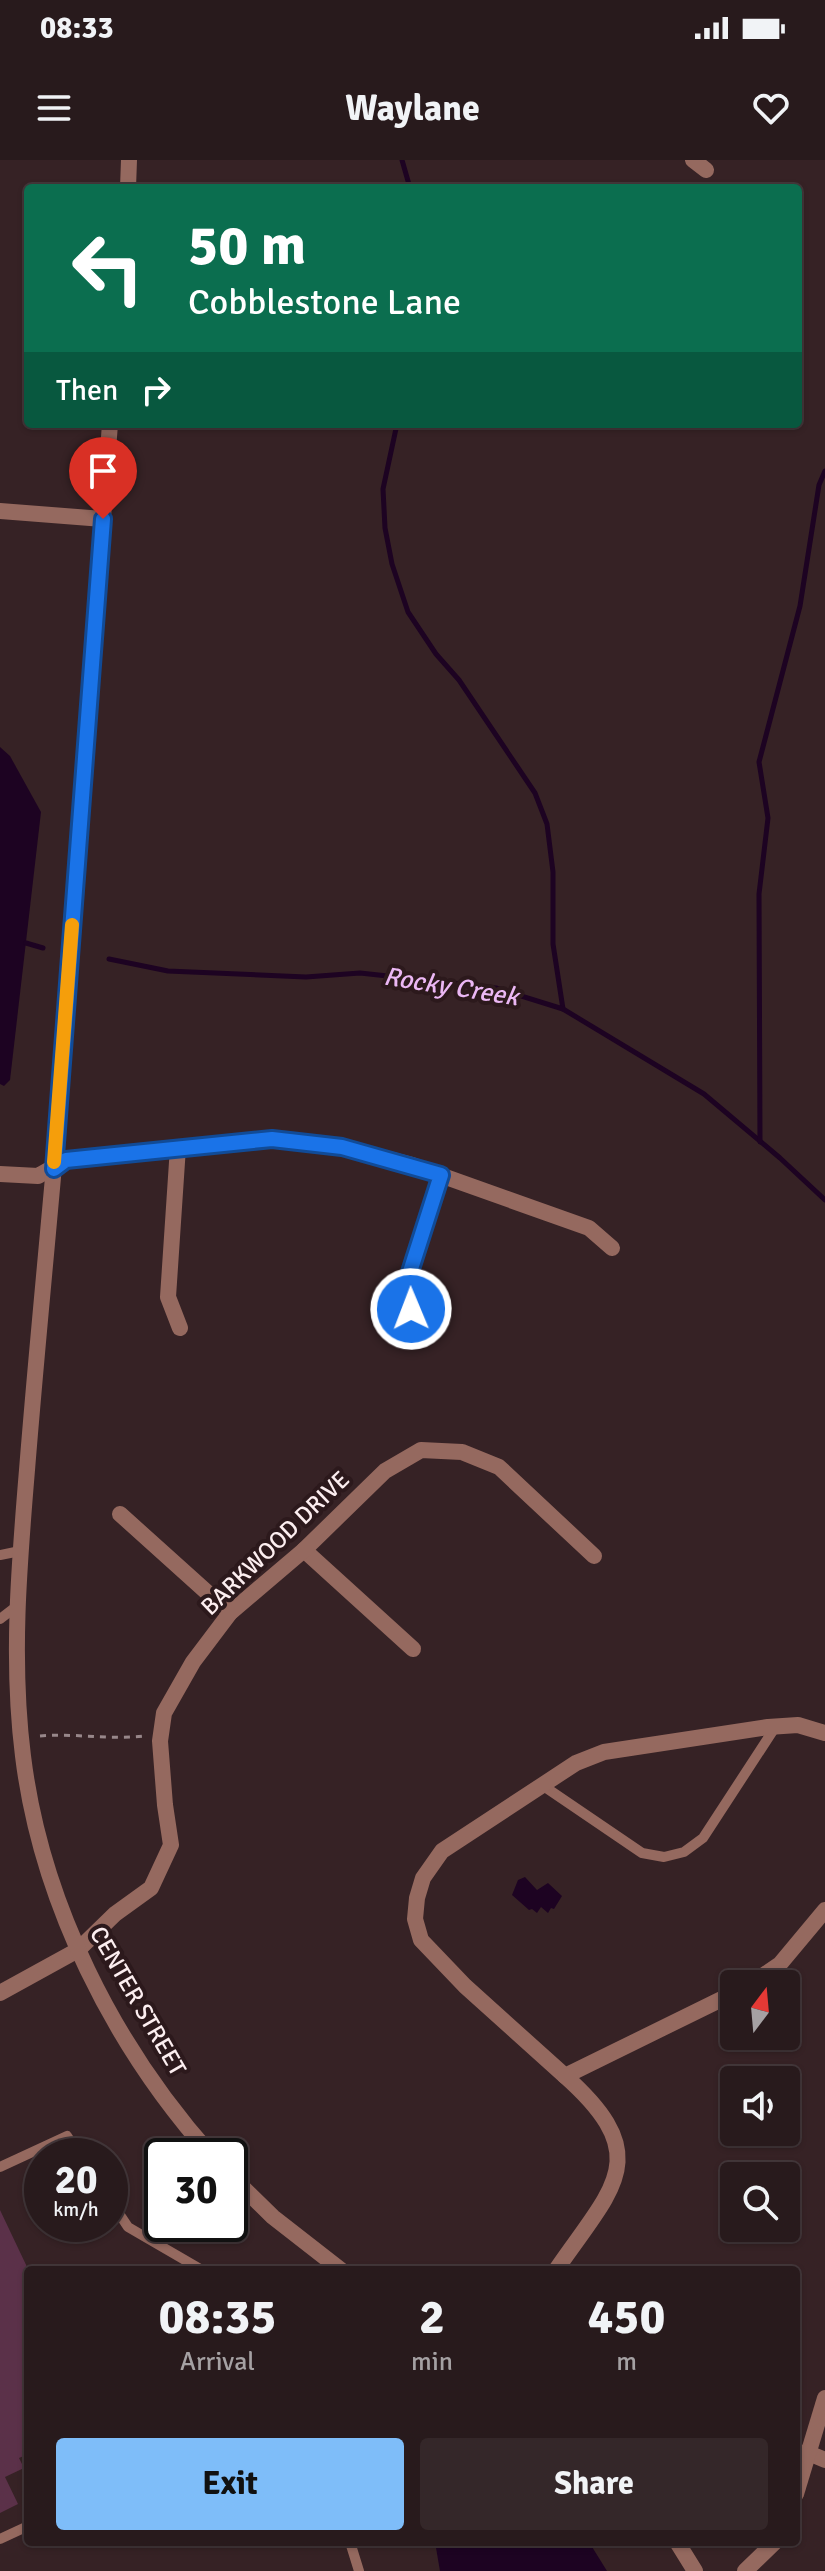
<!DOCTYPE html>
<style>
:root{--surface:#281a1c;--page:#342729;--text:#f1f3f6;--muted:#a5a1a3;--line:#44383b;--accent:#7ebdf9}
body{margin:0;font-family:Signika,sans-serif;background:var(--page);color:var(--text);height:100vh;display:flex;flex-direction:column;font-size:30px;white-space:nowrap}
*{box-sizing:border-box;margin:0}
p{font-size:26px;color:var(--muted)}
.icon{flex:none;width:44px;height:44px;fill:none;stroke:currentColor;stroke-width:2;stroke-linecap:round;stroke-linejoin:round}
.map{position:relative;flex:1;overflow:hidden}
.side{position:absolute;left:24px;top:2106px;width:776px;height:280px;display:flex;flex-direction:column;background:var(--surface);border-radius:8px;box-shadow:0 2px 6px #0004,0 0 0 2px var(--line)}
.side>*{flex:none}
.guide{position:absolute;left:24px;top:24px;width:778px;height:244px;border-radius:8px;box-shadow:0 2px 6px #0004,0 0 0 2px var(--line);background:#0b6e4f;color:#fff;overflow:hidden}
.needle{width:52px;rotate:16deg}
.buttons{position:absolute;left:720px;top:1810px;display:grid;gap:16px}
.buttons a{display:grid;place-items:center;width:80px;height:80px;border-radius:8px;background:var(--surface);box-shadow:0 2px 6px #0004,0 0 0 2px var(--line);font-size:40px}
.speed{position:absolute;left:24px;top:1978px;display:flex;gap:16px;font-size:40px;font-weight:700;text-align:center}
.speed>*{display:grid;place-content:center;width:104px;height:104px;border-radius:50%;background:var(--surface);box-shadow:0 2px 6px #0004,0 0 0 2px var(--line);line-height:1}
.speed small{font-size:20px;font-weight:400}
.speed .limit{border:4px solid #111;border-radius:12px;background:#fff;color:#111}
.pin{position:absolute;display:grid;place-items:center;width:68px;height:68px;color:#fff;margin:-82px -34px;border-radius:50% 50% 50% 0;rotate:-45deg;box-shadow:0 0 8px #0007}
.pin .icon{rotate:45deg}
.me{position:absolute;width:88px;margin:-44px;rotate:359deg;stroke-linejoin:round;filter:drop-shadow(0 0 6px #0008)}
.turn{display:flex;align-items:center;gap:28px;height:168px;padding:0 32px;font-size:36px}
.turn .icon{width:104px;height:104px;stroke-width:2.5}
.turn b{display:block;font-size:56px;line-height:68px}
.then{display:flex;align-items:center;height:76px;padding:0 32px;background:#0003;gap:16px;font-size:30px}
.eta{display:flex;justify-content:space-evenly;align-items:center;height:136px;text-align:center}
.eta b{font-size:48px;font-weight:700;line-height:56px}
.action{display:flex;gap:16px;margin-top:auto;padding:16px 32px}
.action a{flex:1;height:92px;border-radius:8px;background:var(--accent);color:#111;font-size:32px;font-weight:700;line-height:92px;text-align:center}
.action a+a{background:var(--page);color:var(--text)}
.status{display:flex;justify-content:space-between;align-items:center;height:56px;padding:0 40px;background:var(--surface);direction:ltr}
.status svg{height:22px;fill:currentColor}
header{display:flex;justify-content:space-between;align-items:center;height:104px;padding:0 32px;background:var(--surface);font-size:36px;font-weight:700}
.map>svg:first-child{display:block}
.water{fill:#1d0322}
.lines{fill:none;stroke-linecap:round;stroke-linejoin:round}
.stream{stroke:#1d0322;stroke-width:5}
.building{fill:#5b3149}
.path{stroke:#98878a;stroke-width:3;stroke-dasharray:6 6;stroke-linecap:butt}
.service{stroke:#95695f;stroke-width:10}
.minor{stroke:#95695f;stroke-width:16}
.tertiary{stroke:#95695f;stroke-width:16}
.route-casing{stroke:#114b97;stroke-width:20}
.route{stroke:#1a73e8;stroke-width:14}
.slow{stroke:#f59e0b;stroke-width:14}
.labels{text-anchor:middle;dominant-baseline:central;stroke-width:8;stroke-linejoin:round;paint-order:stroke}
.street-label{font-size:24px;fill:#fceef0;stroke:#2c191c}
.water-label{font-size:26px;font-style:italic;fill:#ebb7f4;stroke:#2c191c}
</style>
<div class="status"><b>08:33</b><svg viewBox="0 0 49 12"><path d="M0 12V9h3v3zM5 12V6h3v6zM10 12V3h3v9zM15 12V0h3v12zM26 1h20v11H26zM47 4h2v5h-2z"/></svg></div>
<header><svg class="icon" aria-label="menu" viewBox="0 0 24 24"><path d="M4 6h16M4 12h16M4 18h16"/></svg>Waylane<svg class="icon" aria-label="heart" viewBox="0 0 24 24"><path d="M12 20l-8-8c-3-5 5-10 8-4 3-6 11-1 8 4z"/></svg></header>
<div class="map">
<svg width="825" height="2411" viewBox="0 0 825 2411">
<rect width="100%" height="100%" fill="#362225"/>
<g class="water">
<polygon points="0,587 10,596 41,652 10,920 4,926 0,924"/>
<polygon points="525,1717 537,1730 548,1723 562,1736 554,1749 551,1748 548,1753 541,1747 537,1753 532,1749 529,1750 512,1735 518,1720"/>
<polygon points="435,2382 589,2382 607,2411 440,2411"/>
</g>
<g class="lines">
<g class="stream">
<polyline points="402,0 410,28"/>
<polyline points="397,264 383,329 385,368 392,404 408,452 436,494 459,520 535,633 547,664 553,712 553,784 563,849"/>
<polyline points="26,783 43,788"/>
<polyline points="109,799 168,811 306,817 360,813 443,822 496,828 563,849 704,934 780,998 825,1040"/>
<polyline points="760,982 759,734 768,658 759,602 800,446 819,325 825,311"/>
</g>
</g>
<polygon class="building" points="0,2050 28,2109 28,2294 19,2298 24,2308 5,2317 18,2344 0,2353"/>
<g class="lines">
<path class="path" d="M 40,1576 C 75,1573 108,1580 144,1576"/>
<g class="service">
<polyline points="0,1395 20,1391"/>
<polyline points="0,1459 17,1446"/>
<polyline points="542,1625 642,1693 664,1697 684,1692 703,1678 776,1566"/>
<polyline points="0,2007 67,1976 80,1996"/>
<polyline points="110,2040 128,2067 202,2110"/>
<polyline points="0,2379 28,2366"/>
<polyline points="350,2382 359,2411"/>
</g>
<g class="minor">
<polyline points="693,0 706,10"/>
<polyline points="0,351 103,359"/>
<polyline points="178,987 168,1137 180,1168"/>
<polyline points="0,1014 38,1016 66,1000 272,979 342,987 412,1005 589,1068 612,1088"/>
<polyline points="411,1149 410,1112 441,1015"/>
<polyline points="120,1354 230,1453"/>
<polyline points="304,1390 413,1489"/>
<polyline points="751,1824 780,1804 825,1750"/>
<polyline points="0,1833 78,1790 115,1754 151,1728 171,1685 165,1645 160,1581 164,1553 193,1502 230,1453 304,1390 385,1311 421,1290 462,1292 499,1307 594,1396"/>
<polyline points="734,1833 565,1916 465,1826 421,1780 415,1759 417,1738 423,1718 442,1691 576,1603 604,1592 768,1567 798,1565 825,1573"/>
<path d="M 556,2110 C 613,2027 656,1997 565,1916"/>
<polyline points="806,2292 825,2300"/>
<polyline points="796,2334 825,2238"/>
<polyline points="745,2411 775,2382"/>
</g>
<g class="tertiary">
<polyline points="128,28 129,0"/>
<path d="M 110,264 C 91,511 76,759 54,1006 C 45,1108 35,1209 27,1310 C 19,1406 11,1501 23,1596 C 41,1742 114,1887 212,1996"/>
<polyline points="230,2015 273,2057 341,2110"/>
<polyline points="677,2382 695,2411"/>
</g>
</g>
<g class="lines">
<g class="route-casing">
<polyline id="route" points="103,359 54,1009 66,1000 272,979 342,987 441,1015 410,1112 411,1149"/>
</g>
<use href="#route" class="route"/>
<polyline class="slow" points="54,1002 72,765"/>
</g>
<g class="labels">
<g class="street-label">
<text transform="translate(275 1383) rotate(-44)">BARKWOOD DRIVE</text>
<text transform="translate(138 1841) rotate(60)">CENTER STREET</text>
</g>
<g class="water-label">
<text transform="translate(451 827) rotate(9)">Rocky Creek</text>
</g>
</g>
</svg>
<div class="buttons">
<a><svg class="needle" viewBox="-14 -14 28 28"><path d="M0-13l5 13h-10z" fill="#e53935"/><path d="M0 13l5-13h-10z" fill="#a5a1a3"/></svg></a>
<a><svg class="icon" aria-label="sound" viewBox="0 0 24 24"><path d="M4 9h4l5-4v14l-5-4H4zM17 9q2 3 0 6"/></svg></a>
<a><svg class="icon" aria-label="search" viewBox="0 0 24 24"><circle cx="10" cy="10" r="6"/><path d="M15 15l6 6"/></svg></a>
</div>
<div class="speed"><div>20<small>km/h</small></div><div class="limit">30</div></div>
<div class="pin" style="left:103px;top:359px;background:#d93025"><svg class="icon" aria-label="arrive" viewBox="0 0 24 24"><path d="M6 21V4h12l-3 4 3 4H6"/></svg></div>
<svg class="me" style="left:411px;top:1149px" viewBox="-20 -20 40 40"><circle r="17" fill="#1a73e8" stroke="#fff" stroke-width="3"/><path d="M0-11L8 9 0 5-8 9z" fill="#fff"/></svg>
<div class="guide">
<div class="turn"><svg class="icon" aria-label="left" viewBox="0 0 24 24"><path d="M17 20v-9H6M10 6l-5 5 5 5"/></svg><div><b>50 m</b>Cobblestone Lane</div></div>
<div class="then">Then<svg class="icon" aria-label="right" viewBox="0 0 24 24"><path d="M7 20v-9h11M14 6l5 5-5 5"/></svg></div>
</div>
<section class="side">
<div class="eta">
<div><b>08:35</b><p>Arrival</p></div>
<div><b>2</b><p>min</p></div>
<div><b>450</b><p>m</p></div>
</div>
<div class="action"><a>Exit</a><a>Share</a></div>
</section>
</div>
